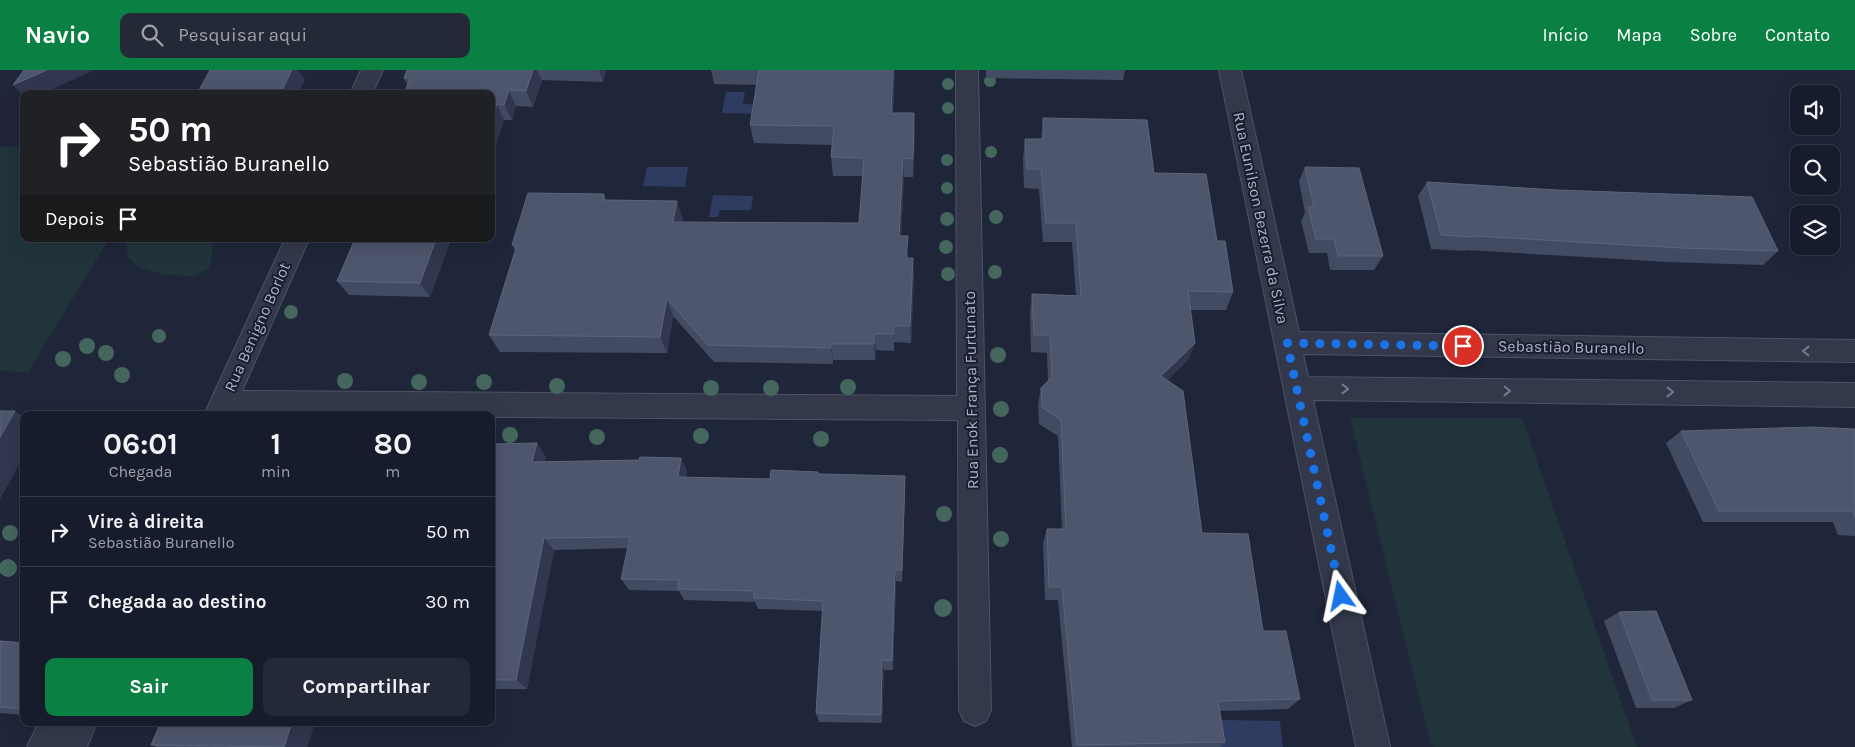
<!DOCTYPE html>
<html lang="pt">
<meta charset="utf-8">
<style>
:root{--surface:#171c2c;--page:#242938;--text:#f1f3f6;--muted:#9ea1a9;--line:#363a48;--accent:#0b8043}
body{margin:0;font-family:Karla,sans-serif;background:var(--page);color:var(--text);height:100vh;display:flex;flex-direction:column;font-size:19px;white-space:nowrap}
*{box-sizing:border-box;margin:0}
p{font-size:16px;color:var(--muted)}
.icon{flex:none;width:28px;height:28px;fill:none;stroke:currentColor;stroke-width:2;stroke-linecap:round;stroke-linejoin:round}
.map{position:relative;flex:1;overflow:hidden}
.details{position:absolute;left:20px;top:341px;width:475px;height:315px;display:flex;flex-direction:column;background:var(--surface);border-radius:10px;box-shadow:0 5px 20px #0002,0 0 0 1px var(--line)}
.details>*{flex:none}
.hud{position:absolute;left:20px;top:20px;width:475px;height:152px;border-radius:10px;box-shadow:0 5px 20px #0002,0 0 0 1px var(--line);background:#202124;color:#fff;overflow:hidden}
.tools{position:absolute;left:1790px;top:15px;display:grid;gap:10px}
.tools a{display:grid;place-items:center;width:50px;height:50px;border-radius:10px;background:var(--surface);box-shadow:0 5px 20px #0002,0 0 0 1px var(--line);font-size:25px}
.pin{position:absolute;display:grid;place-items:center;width:42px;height:42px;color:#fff;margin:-21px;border:2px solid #fff;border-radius:50%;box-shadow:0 1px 5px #0007}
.me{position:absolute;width:55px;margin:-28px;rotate:348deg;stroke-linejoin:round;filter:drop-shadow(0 0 4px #0008)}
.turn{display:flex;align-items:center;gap:18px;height:105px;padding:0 25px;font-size:22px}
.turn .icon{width:65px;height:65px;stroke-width:2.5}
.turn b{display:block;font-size:35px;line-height:42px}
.then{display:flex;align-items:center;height:48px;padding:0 25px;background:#0003;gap:10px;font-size:19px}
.eta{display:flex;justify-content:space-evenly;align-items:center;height:85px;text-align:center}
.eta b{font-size:30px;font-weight:700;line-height:35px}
.cta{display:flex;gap:10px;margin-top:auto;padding:10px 25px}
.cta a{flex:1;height:58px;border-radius:10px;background:var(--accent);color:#fff;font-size:20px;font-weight:700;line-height:58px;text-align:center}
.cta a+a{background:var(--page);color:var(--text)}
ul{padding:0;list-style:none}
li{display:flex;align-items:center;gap:15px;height:70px;padding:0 25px;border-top:1px solid var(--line)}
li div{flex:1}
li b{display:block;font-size:19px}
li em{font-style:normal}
header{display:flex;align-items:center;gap:30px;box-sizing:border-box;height:70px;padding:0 25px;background:var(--accent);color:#fff}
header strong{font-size:24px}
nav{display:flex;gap:28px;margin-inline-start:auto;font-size:18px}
.search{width:350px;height:45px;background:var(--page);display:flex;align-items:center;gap:12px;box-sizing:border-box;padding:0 18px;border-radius:10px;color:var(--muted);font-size:19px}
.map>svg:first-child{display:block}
.green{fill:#21343b}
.water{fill:#2f3b61}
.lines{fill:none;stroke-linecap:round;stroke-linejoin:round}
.street-casing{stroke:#4d5365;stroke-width:2}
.street{fill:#33394b;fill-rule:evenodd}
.tree{fill:#44665d}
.wall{fill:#434b63}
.shaded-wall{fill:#30374e}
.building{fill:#4e566d;stroke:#5d657b}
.oneway{stroke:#767c8f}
.route{stroke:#1a73e8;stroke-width:9;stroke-dasharray:0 16.2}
.labels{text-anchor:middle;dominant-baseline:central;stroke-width:4;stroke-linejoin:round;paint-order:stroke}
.street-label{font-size:16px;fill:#adb3c7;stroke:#181e2f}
</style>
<header>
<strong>Navio</strong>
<div class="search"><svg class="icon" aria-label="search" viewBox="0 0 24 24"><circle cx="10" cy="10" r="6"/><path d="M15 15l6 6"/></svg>Pesquisar aqui</div>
<nav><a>Início</a><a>Mapa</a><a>Sobre</a><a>Contato</a></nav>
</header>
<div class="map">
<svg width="1855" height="677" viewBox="0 0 1855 677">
<rect width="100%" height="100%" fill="#1f263a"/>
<g class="green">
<polygon points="0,77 24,77 24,169 109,169 28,302 0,301"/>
<polygon points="126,169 213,169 212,187 208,199 196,206 166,205 138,197 128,187"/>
<polygon points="1350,348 1522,348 1637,677 1436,677 1431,674"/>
</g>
<g class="water">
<polygon points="726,22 745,22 743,34 771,35 769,44 722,43"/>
<polygon points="647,97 688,97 685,117 643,116"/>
<polygon points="713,125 753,126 751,140 720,140 718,147 709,147"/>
<polygon points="1221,650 1280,651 1283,677 1218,677 1223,665"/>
</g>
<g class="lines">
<g class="street-casing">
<g id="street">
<polygon points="361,0 383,0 372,24 350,24"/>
<polygon points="956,0 978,0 991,640 986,651 975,656 964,651 959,640 958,350 491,347 491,345 204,345 285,169 309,169 242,321 957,326"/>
<polygon points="1219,0 1241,0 1299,262 1855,270 1855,292 1303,284 1308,307 1855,313 1855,337 1313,330 1390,677 1356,677"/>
<polygon points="39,652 97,652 87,677 27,677"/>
</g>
</g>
<use href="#street" class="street"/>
</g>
<g class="tree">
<circle cx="990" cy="11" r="6"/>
<circle cx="948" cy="14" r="6"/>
<circle cx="948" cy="38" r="6"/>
<circle cx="991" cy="82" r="6"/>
<circle cx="947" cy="90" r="6"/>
<circle cx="947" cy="118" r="6"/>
<circle cx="996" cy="147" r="7"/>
<circle cx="947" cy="149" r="7"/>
<circle cx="946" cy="177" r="7"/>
<circle cx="995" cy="202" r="7"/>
<circle cx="948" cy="204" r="7"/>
<circle cx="291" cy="242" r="7"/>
<circle cx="159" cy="266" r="7"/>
<circle cx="87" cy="276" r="8"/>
<circle cx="106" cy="283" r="8"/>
<circle cx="998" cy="285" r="8"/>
<circle cx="63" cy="289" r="8"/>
<circle cx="122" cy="305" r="8"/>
<circle cx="345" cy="311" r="8"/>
<circle cx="419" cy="312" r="8"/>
<circle cx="484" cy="312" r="8"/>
<circle cx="557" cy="316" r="8"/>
<circle cx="848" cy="317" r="8"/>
<circle cx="711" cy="318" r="8"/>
<circle cx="771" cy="318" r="8"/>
<circle cx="1001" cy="339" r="8"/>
<circle cx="510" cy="365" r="8"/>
<circle cx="701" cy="366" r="8"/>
<circle cx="597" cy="367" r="8"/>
<circle cx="821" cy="369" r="8"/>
<circle cx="1000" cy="385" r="8"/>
<circle cx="944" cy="444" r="8"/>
<circle cx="10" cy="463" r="8"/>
<circle cx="1001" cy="469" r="8"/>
<circle cx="8" cy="498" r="9"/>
<circle cx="943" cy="538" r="9"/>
</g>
<g class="wall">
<polygon points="407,0 606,0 603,12 542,10 533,37 516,36 512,50 504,50 491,89 491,24 407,14 404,8"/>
<polygon points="711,0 895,0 893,43 915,62 913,107 904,107 901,166 908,166 908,188 914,206 911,273 894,272 894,281 876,280 875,290 833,290 833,294 714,292 673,246 667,283 500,282 489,265 515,180 512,175 604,124 606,130 683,149 682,152 859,153 863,106 833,106 831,87 832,75 754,73 750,55 757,15 714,14"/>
<polygon points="986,0 1125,0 1123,10 986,8"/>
<polygon points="1043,48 1154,103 1217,171 1233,222 1226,240 1190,240 1195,273 1188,290 1167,310 1202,463 1263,561 1300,629 1288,639 1219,641 1225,672 1220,677 1072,677 1058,530 1045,530 1043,473 1047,459 1062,459 1058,366 1039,354 1038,335 1041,318 1048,311 1047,283 1031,282 1030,242 1032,224 1076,226 1072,172 1043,172 1039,119 1024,118 1023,89 1025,69 1041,69"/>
<polygon points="1305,97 1383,186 1374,200 1330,200 1327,183 1309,183 1301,151 1305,143 1299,111"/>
<polygon points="1427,112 1778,181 1763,195 1668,192 1466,180 1465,181 1431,179 1418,126"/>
<polygon points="451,169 430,227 349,225 337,211"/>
<polygon points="1855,359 1855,466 1838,465 1833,452 1703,452 1666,373 1681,361"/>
<polygon points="491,374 546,387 545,392 639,390 681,388 687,401 686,407 770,409 818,402 819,404 905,419 902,512 896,511 893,600 884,600 882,653 819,652 816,643 823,541 758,539 755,532 684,530 679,521 629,520 621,509 628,478 554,480 527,619 491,619"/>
<polygon points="1619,542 1692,630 1674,638 1636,638 1604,551"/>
<polygon points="0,571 24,573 24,645 0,643"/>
<polygon points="161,652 315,652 307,677 157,677 151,675"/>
</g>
<g class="shaded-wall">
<polygon points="47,0 94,0 42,24 24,24 24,26 13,15"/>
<polygon points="292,0 298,0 305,10 298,24 280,24"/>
<polygon points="533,0 537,0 542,10 533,37 526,21"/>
<polygon points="599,0 606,0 603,12"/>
<polygon points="893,0 895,0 891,62 891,43"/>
<polygon points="509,20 516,36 512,50 504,35"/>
<polygon points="497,34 504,50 491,89 491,51"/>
<polygon points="914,43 915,62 913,107 913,89"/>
<polygon points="903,88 904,107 900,183 899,166"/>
<polygon points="677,131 683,149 679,170 673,152"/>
<polygon points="908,166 908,183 907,206 906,188"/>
<polygon points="436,169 451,169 430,227 420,213"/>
<polygon points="913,188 914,206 911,273 910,256"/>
<polygon points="667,229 673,246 667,283 660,267"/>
<polygon points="874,264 876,280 875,290 874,274"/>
<polygon points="1195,273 1188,290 1155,323 1161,306"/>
<polygon points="831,274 833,290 833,294 831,278"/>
<polygon points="15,341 24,347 24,386 0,429 0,367"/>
<polygon points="537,373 546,387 542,405 532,392"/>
<polygon points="681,388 687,401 684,420 678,407"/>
<polygon points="905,406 905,419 902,512 902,500"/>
<polygon points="544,468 554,480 527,619 516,610"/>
<polygon points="895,500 896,511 893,600 892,591"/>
<polygon points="882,590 884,600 882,653 881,645"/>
<polygon points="292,652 315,652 307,677 284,677"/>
</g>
<g class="building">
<polygon points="24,0 47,0 13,15"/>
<polygon points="210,0 292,0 280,24 197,24"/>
<polygon points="407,0 533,0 526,21 509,20 504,35 497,34 491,51 491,24 404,24 410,8 404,8"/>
<polygon points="759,0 893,0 891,43 914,43 913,89 903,88 899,166 908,166 906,188 913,188 910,256 894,256 893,264 874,264 874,274 831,274 831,278 708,275 667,229 660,267 489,265 517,175 512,175 528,123 604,124 603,130 677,131 673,152 859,153 864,88 831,87 834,56 750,55"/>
<polygon points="1043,48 1147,50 1154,103 1206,104 1217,171 1225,171 1233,222 1188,221 1195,273 1161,306 1183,321 1202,463 1248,464 1263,561 1286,561 1300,629 1218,631 1225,672 1077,675 1062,517 1049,517 1047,459 1066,459 1061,350 1042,337 1041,318 1052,307 1050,265 1034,265 1032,224 1081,226 1076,153 1046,153 1041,99 1027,99 1025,69 1044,69"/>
<polygon points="1305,97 1359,98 1383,186 1338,186 1334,169 1316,169 1308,137 1314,137"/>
<polygon points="1427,112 1557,120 1752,127 1778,181 1681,178 1475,166 1475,167 1441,165"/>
<polygon points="355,169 436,169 420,213 337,211"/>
<polygon points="0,341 15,341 0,367"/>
<polygon points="1811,357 1855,359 1855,447 1853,441 1719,441 1681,361"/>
<polygon points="537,373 532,392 639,390 640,387 681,388 678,407 770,409 771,400 818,402 818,404 905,406 902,500 895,500 892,591 882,590 881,645 816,643 823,531 754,528 754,521 678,519 679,510 621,509 630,467 544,468 516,610 491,610 491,374"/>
<polygon points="1656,541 1692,630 1652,630 1619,542"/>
<polygon points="0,571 24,573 24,639 0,637"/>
<polygon points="161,652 292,652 284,677 151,675"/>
</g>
<defs><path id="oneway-chevron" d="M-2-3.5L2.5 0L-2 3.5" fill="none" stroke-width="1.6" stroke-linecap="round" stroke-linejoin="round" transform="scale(1.25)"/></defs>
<g class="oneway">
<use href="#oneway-chevron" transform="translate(1806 281) rotate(-179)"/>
<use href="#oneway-chevron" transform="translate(1345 319) rotate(1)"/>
<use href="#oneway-chevron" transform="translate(1507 321) rotate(1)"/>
<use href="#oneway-chevron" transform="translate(1670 322) rotate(1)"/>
</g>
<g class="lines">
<polyline class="route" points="1341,526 1287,273 1463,276"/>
</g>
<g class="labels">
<g class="street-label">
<text transform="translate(1261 148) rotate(78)">Rua Eunilson Bezerra da Silva</text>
<text transform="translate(257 257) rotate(-66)">Rua Benigno Borlot</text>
<text transform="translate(1571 277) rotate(1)">Sebastião Buranello</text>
<text transform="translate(971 320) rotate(-91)">Rua Enok França Furtunato</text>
</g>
</g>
</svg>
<div class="tools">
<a><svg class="icon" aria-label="sound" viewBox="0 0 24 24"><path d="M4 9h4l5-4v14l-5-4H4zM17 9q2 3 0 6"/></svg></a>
<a><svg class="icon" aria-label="search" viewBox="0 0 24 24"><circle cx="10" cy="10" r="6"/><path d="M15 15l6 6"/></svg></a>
<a><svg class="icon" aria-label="layers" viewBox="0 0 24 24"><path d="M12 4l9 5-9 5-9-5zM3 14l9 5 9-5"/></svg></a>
</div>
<div class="pin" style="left:1463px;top:276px;background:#d93025"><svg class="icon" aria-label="arrive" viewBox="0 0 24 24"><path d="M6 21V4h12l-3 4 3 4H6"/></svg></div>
<svg class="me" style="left:1341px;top:526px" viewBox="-20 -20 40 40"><path d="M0-17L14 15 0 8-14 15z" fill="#1a73e8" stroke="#fff" stroke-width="4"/></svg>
<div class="hud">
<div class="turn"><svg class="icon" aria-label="right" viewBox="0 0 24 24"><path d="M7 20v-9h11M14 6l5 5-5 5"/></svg><div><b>50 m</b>Sebastião Buranello</div></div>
<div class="then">Depois<svg class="icon" aria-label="arrive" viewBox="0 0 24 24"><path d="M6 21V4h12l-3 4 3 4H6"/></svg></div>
</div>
<section class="details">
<div class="eta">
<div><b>06:01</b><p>Chegada</p></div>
<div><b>1</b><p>min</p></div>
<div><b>80</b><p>m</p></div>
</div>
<ul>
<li><svg class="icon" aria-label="right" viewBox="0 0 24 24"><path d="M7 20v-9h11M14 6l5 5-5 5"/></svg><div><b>Vire à direita</b><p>Sebastião Buranello</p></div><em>50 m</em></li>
<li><svg class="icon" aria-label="arrive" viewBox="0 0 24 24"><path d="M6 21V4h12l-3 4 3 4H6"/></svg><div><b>Chegada ao destino</b></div><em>30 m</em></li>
</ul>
<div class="cta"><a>Sair</a><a>Compartilhar</a></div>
</section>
</div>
